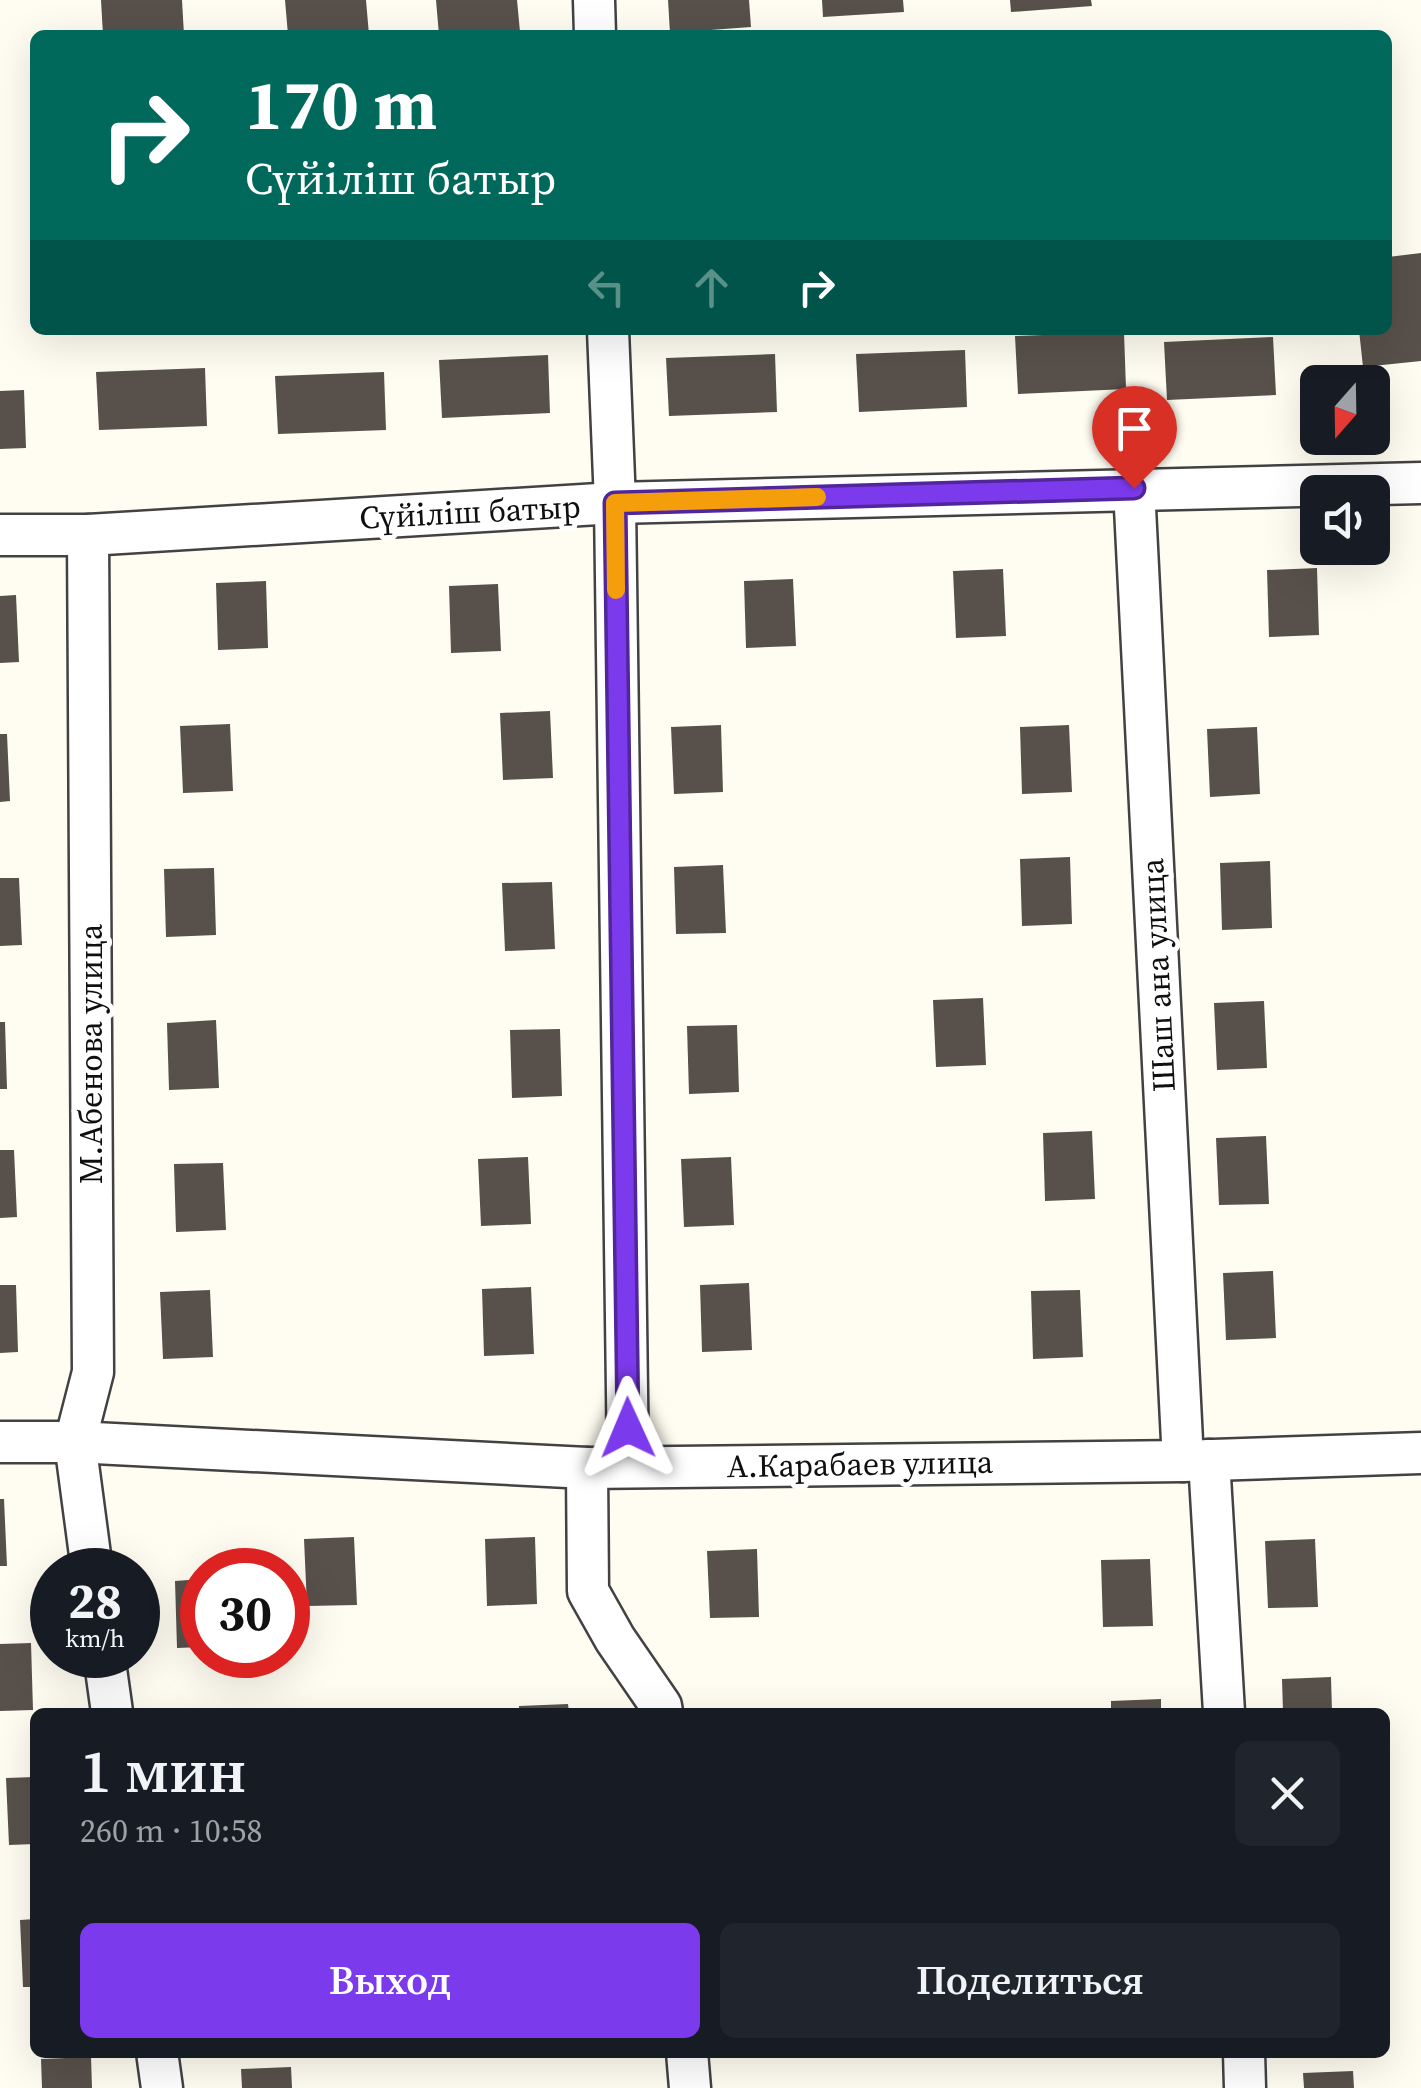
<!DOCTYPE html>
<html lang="ru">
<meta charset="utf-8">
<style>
:root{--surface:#171b24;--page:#20242c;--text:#f1f3f6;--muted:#9ea1a6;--accent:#7c3aed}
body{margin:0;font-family:"Source Serif 4",serif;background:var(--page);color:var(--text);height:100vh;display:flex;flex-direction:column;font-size:38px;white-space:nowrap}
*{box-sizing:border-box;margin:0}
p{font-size:32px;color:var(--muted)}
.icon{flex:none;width:55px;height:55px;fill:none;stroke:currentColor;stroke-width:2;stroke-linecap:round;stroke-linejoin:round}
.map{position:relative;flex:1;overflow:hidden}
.panel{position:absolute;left:30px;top:1708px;width:1360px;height:350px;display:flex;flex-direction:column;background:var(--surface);border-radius:15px;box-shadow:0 10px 40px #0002}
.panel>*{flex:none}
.top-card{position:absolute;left:30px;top:30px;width:1362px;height:305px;border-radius:15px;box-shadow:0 10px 40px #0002;background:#00695c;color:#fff;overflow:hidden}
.needle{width:65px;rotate:200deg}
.fabs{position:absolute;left:1300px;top:365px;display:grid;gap:20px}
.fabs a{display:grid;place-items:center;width:90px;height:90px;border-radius:15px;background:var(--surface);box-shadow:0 10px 40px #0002;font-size:50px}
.speed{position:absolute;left:30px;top:1548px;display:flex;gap:20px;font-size:50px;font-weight:700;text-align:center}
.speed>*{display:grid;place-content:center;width:130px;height:130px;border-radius:50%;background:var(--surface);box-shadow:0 10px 40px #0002;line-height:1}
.speed small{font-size:25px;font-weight:400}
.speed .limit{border:15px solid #d22;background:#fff;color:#111}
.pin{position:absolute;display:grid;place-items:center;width:85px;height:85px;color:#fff;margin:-102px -42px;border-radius:50% 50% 50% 0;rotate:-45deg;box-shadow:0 0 10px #0007}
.pin .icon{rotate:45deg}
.me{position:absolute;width:110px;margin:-55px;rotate:359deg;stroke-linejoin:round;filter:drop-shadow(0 0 8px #0008)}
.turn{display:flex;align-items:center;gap:35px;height:210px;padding:0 50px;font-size:45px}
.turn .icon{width:130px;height:130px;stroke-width:2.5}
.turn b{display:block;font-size:70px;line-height:85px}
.lanes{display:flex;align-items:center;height:95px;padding:0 50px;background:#0003;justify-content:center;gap:50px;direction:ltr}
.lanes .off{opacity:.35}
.round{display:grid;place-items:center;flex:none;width:105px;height:105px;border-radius:15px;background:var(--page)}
.summary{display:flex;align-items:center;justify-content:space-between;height:170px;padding:0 50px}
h1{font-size:60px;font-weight:600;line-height:75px}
.primary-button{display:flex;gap:20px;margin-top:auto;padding:20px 50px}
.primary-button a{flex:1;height:115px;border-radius:15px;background:var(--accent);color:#fff;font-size:40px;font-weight:600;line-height:115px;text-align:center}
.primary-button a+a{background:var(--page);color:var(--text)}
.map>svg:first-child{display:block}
.building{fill:#58514b}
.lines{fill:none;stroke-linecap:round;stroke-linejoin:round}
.street-casing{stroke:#424242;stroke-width:45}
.street{stroke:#fff;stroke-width:40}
.route-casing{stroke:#51269a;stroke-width:25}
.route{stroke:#7c3aed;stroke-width:18}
.slow{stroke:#f59e0b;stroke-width:18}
.labels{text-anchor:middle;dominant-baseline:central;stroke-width:10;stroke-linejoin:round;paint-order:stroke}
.street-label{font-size:32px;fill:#0f0f0f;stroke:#fff}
</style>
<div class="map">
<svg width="1421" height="2088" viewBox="0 0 1421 2088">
<rect width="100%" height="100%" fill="#fffdf1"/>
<g class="building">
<polygon points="101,0 182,0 184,35 103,35"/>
<polygon points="285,0 366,0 369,35 288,35"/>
<polygon points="436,0 517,0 520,32 439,35"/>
<polygon points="668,0 749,0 751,27 670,33"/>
<polygon points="822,0 903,0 904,12 823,17"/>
<polygon points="1010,0 1091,0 1092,6 1011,12"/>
<polygon points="1421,253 1421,361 1363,367 1359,330 1388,330 1388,257"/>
<polygon points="1124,332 1126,389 1018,394 1015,336"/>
<polygon points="1273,337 1276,395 1167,400 1164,342"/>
<polygon points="965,350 967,407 859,412 856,354"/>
<polygon points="775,354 777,412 669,416 666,358"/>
<polygon points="548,355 550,413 442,418 439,360"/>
<polygon points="205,368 207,426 99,430 96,372"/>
<polygon points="384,372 386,430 278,434 275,376"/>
<polygon points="24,390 26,448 0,449 0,391"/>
<polygon points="1317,568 1319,635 1269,637 1267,570"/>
<polygon points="1003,569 1006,636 956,638 953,571"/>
<polygon points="793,579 796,646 746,648 744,581"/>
<polygon points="266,581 268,648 218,650 216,583"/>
<polygon points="498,584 501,651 451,653 449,586"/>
<polygon points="16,595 19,662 0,663 0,596"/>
<polygon points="550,711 553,778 503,780 500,713"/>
<polygon points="230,724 233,791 183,793 180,726"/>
<polygon points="721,725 723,792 674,794 671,727"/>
<polygon points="1069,725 1072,792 1022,794 1020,727"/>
<polygon points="1257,727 1260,794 1210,797 1207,729"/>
<polygon points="0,734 7,734 10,801 0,802"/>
<polygon points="1070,857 1072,924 1022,926 1020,859"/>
<polygon points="1270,861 1272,928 1222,930 1220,863"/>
<polygon points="723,865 726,933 676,934 674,867"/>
<polygon points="214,868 216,935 166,937 164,869"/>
<polygon points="0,878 19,878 22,945 0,946"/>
<polygon points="552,882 555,949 505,951 502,883"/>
<polygon points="983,998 986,1065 936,1067 933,1000"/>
<polygon points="1264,1001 1267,1068 1217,1070 1214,1003"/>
<polygon points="216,1020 219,1088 169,1090 167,1023"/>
<polygon points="0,1022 5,1022 7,1089 0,1089"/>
<polygon points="737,1025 739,1092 689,1094 687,1026"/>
<polygon points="560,1029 562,1096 512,1098 510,1030"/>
<polygon points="1092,1131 1095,1199 1045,1201 1043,1133"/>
<polygon points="1266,1136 1269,1204 1219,1205 1216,1138"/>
<polygon points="0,1150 14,1150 17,1217 0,1218"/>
<polygon points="528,1157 531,1224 481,1226 478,1159"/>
<polygon points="731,1157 734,1225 684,1227 681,1159"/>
<polygon points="223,1163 226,1230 176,1232 174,1164"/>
<polygon points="1273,1271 1276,1338 1226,1340 1223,1273"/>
<polygon points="749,1283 752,1350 702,1352 700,1285"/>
<polygon points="0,1285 16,1285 18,1352 0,1353"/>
<polygon points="531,1287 534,1354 484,1356 482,1289"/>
<polygon points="210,1290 213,1357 163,1359 160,1292"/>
<polygon points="1080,1290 1083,1357 1033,1359 1031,1291"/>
<polygon points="0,1499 4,1499 7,1566 0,1566"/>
<polygon points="354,1537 357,1605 307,1606 304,1539"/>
<polygon points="535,1537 537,1604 487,1606 485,1539"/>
<polygon points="1315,1539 1318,1607 1268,1608 1265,1541"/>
<polygon points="757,1549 759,1617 710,1618 707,1551"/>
<polygon points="1150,1559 1153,1626 1103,1627 1101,1560"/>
<polygon points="202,1579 202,1647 177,1648 175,1581"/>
<polygon points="31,1643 33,1710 0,1711 0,1644"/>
<polygon points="1331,1677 1332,1712 1283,1712 1282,1679"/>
<polygon points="1161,1699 1161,1712 1111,1712 1111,1701"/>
<polygon points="568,1704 569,1712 519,1712 519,1706"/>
<polygon points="35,1777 35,1844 9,1845 6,1778"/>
<polygon points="35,1919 35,1987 23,1987 20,1920"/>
<polygon points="91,2057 92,2088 42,2088 41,2059"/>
<polygon points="291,2067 292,2088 242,2088 241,2069"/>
<polygon points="1353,2071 1354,2088 1304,2088 1303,2073"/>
</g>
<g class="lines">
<g class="street-casing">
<g id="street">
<polyline points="594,0 595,35"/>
<polyline points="608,330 615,503 628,1466"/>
<polyline points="1134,488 1183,1461"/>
<polyline points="0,535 88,535 615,503 1421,483"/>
<polyline points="88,535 93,1372 75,1442 92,1570"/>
<polyline points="0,1442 75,1442 587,1468 1183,1461 1421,1453"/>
<polyline points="1209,1460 1224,1712"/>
<polyline points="587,1468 588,1591 615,1639 661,1706 662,1712"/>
<polyline points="104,1655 112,1712"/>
<polyline points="157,2052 162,2088"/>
<polyline points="687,2052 690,2088"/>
<polyline points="1244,2052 1245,2088"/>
</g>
</g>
<use href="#street" class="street"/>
</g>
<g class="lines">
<g class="route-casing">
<polyline id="route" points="628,1428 615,503 1134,488"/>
</g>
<use href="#route" class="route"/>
<polyline class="slow" points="616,590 615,503 817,497"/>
</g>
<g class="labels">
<g class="street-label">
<text transform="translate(470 512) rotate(-3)">Сүйіліш батыр</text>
<text transform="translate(1158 975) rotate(-93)">Шаш ана улица</text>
<text transform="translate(91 1054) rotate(-90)">М.Абенова улица</text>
<text transform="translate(860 1464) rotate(-1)">А.Карабаев улица</text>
</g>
</g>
</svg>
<div class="fabs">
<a><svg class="needle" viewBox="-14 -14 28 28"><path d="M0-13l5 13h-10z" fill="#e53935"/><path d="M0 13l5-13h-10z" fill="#9ea1a6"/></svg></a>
<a><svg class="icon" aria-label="sound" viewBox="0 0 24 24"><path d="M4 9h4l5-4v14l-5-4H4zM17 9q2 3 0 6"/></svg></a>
</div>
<div class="speed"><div>28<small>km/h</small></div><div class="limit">30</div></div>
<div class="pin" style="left:1134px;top:488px;background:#d93025"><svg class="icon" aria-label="arrive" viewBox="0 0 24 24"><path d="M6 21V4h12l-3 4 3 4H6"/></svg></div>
<svg class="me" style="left:628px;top:1428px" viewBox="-20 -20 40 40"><path d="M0-17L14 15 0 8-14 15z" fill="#7c3aed" stroke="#fff" stroke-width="4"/></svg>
<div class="top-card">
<div class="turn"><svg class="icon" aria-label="right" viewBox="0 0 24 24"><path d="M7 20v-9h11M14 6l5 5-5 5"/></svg><div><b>170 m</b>Сүйіліш батыр</div></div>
<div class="lanes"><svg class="icon off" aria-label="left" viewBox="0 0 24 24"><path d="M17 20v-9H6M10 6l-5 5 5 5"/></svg><svg class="icon off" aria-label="ahead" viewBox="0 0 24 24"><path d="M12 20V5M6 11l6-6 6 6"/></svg><svg class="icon" aria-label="right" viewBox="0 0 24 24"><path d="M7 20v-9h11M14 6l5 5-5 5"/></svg></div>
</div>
<section class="panel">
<div class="summary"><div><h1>1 мин</h1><p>260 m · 10:58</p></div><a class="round"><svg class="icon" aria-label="close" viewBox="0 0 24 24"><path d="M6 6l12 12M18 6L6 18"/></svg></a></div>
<div class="primary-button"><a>Выход</a><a>Поделиться</a></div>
</section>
</div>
